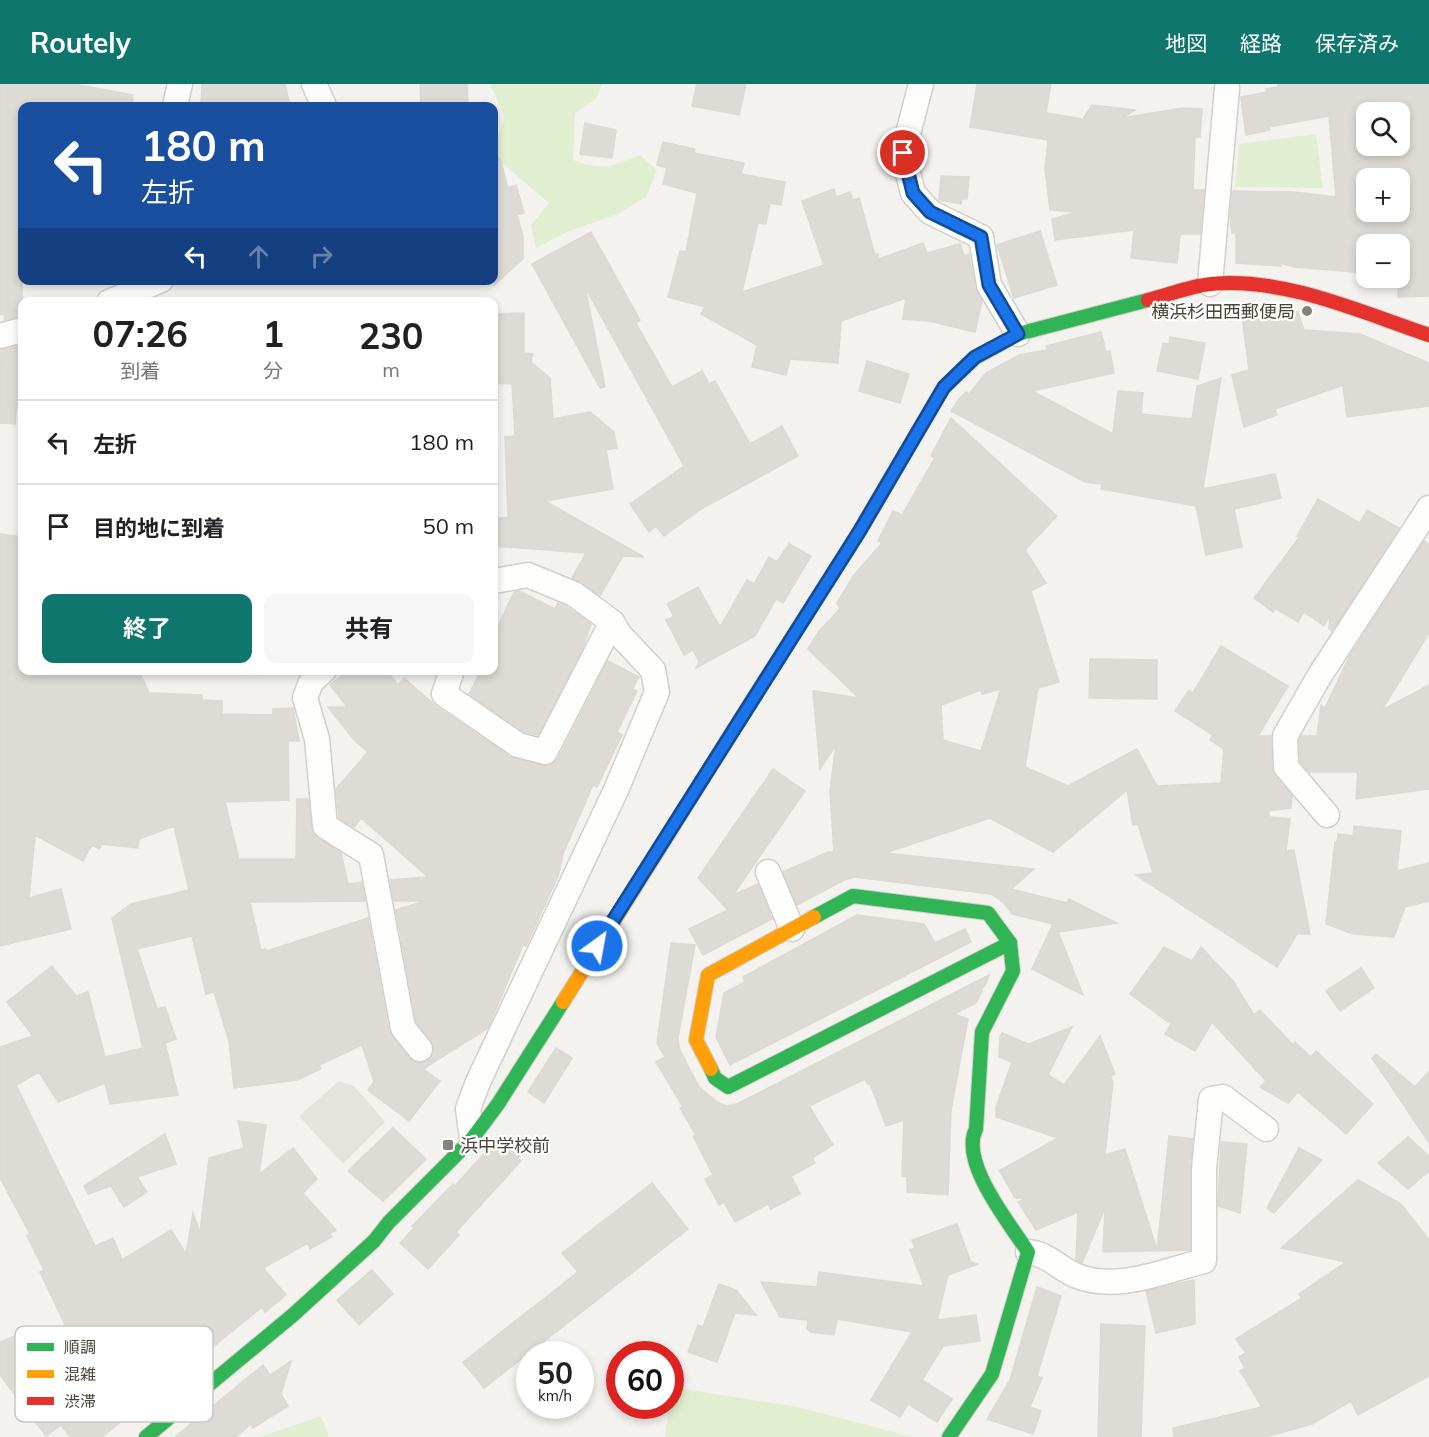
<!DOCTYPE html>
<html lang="ja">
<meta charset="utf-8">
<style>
:root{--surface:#fff;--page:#f6f6f6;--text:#202124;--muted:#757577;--line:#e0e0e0;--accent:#0f766e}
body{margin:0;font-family:Mulish,"Noto Sans JP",sans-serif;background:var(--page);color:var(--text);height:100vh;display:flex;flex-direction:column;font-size:22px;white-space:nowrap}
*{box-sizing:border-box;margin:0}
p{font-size:20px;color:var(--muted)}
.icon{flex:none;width:33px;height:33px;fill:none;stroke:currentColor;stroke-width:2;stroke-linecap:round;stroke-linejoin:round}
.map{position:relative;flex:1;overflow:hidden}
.drawer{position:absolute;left:18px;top:213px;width:480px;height:378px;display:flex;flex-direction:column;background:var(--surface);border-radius:12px;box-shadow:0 3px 9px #0003}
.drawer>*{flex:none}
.banner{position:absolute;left:18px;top:18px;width:480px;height:183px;border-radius:12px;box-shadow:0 3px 9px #0003;background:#1a4fa0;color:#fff;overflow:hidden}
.controls{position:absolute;left:1356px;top:18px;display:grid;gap:12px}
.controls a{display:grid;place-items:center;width:54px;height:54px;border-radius:12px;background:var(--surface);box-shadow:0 3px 9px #0003;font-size:30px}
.speed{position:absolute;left:516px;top:1257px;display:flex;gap:12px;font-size:30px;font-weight:700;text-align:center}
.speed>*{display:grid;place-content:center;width:78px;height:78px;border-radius:50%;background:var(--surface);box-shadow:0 3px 9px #0003;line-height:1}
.speed small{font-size:15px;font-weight:400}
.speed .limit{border:9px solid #d22;background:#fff;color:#111}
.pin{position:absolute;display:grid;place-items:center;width:51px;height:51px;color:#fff;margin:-26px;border:3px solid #fff;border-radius:50%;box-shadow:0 2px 6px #0007}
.me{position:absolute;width:66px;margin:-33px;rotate:32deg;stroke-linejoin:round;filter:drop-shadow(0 0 4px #0008)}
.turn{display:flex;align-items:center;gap:21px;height:126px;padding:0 24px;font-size:27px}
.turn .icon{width:78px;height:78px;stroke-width:2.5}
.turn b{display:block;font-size:42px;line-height:51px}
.lanes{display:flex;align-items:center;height:57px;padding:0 24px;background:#0003;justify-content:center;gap:30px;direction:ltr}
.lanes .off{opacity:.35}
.eta{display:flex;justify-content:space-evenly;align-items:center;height:102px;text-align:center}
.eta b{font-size:36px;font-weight:700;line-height:42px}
.primary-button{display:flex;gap:12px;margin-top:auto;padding:12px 24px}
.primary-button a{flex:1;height:69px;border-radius:12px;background:var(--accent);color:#fff;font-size:24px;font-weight:700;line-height:69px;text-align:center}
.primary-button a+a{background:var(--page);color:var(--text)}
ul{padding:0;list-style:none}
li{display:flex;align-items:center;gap:18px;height:84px;padding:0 24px;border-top:2px solid var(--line)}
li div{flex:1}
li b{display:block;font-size:22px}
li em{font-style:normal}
header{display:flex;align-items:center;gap:36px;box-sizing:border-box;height:84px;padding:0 30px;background:var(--accent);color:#fff}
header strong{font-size:28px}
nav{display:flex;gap:33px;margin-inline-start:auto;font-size:21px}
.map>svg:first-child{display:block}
.green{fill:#e1eecf}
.parking{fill:#e6e3df}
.building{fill:#dedbd6;stroke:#dcd9d4;stroke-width:1.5;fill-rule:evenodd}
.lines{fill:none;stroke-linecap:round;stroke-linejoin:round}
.street-casing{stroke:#d2d0cb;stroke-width:27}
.fast-casing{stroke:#d3cfc5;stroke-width:16}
.slow-casing{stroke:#d3cfc5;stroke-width:16}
.jam-casing{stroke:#d3cfc5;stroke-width:16}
.street{stroke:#fdfdfc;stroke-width:24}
.fast{stroke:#30b455;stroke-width:14}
.slow{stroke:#ff9f0a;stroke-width:14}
.jam{stroke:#e5322d;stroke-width:14}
.route-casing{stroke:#114b97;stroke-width:15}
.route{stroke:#1a73e8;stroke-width:10}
.poi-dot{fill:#868178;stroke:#fff;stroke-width:2}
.labels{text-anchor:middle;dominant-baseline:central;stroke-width:4.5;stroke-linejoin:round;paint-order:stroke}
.poi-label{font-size:18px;fill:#4b4439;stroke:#fff;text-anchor:end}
.key{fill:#fff;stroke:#c9c7c4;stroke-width:1.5}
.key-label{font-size:16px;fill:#4b4439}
</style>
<header>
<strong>Routely</strong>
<nav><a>地図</a><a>経路</a><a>保存済み</a></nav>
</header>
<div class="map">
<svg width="1429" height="1353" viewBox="0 0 1429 1353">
<rect width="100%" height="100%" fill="#f4f2ee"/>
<g class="green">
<path d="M 490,0 L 602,0 L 596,15 L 575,29 L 573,76 C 603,87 610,83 640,71 L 657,86 L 646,113 L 618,130 L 567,148 L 536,164 L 531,141 L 549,119 L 494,72 L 494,63 L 505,33 Z"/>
<polygon points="1316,50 1323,104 1235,103 1239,60"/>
<polygon points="671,1303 798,1323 912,1353 665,1353"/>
<polygon points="321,1332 329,1353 260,1353"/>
</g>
<polygon class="parking" points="339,997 354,1002 385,1038 343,1080 299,1032"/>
<g class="building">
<polygon points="0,0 74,0 133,11 132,22 22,22 22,232 4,236 5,231 0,230"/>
<polygon points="202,0 285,0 290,22 201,22"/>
<polygon points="420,0 467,0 468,22 421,22"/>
<polygon points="697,0 746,0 739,31 692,22"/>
<polygon points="977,0 1051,0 1046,29 1083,35 1092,21 1135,26 1122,34 1182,24 1202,25 1200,53 1195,53 1193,106 1204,106 1200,150 1180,150 1177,179 1131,174 1134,146 1055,156 1052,135 1077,128 1050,126 1045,85 1048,56 970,43"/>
<path d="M 1278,0 L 1429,0 L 1429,212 L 1398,213 L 1400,160 L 1366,160 L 1366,189 L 1294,183 L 1280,179 L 1281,182 L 1236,179 L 1236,149 L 1232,149 L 1230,132 L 1232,107 L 1294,108 L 1336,113 L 1329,32 L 1269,43 L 1270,46 L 1246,51 L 1241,13 L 1267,8 L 1266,5 L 1278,3 ZM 1366,28 L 1400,28 L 1400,62 L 1366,62 ZM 1366,94 L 1400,94 L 1400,128 L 1366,128 Z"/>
<polygon points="585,39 616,46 612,74 580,70"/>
<polygon points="663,58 695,65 694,69 744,79 741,90 785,98 781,121 770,119 766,140 758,139 742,208 824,181 802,117 834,105 836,113 850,108 853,116 859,114 875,171 878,170 879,175 923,159 927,169 960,160 964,172 969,170 975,204 982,217 975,248 929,237 903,235 906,214 841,237 838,279 790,275 786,291 752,283 757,261 701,230 705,223 668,213 680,167 686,168 697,109 663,100 667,84 657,81"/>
<polygon points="494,74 500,74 508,104 516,101 524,129 517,131 523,152 523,175 494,201"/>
<polygon points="941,92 969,93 967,115 962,115 961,120 939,116"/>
<polygon points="1040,147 1057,201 1014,214 997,161"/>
<polygon points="591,148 640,236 636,239 672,303 702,287 709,300 715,297 750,360 782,342 798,372 701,425 664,452 656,442 649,448 630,420 684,382 585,203 605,303 600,304 532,180"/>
<polygon points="1263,221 1269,222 1271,234 1290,227 1298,228 1304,246 1360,250 1429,279 1429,322 1347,333 1343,301 1275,325 1277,331 1244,343 1232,291 1249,286 1241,224"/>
<polygon points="524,229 524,269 533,270 531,278 550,294 553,335 590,328 614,348 617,364 606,366 613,405 545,417 644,473 623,472 600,512 572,494 586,469 494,462 494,435 508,433 505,353 515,352 512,300 494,299 494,230"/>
<polygon points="1101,248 1106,268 1110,267 1114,289 1032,307 1113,350 1118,307 1143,309 1141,330 1192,335 1197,302 1221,294 1203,405 1275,390 1281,414 1234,425 1242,463 1206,471 1196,422 1101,405 1102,400 1085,398 951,327 959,315 966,308 969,310 986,289 1019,271 1047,266 1046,262"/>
<polygon points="1170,253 1205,259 1198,295 1157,287 1163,259 1169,260"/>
<polygon points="22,261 15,340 0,339 1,266"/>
<polygon points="867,277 909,290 900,319 859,307"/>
<path d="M 951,334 L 1057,432 L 1025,466 L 1046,499 L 1031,507 L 1059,598 L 1038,604 L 1025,683 L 1068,702 L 1087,692 L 1088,694 L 1088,691 L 1137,665 L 1157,702 L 1221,699 L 1224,665 L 1210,656 L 1213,651 L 1175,627 L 1189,606 L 1193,609 L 1221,562 L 1288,602 L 1258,652 L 1271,652 L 1272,684 L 1292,712 L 1291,724 L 1269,727 L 1269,733 L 1290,735 L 1286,767 L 1294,766 L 1310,850 L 1297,850 L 1277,883 L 1136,791 L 1153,789 L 1138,740 L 1133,741 L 1127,706 L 1053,768 L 990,734 L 885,769 L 1034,785 L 1011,805 L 1067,819 L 1069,815 L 1117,839 L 1058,848 L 1083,911 L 1032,885 L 1053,840 L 1012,830 L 1003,818 L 991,810 L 855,793 L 844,796 L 797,821 L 783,788 L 828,768 L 834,768 L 830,707 L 836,661 L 820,685 L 813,607 L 859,614 L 808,565 L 819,547 L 840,525 L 837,519 L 854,491 L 882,459 L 878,457 L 893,427 L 902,431 L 935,374 L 931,372 ZM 1001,605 L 981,667 L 943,656 L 941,621 L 981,606 L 982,610 Z"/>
<polygon points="1318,415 1360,439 1367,426 1399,444 1332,547 1329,545 1330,531 1324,542 1304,528 1298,538 1275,524 1273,528 1254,514 1301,451 1297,452"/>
<polygon points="0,450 22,453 22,586 139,586 149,609 202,611 202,616 222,617 222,630 273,631 273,625 293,624 299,657 288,657 289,716 225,718 239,775 296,775 297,715 308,715 313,749 341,769 348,800 362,798 365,817 250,818 261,866 266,865 267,867 368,834 389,947 409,974 415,978 429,976 434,963 416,938 396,826 425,817 394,817 390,796 428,793 361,734 354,743 339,734 336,705 368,668 354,656 328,623 347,623 330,601 349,586 387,586 398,601 404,594 436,622 510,673 547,682 558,675 608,577 639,593 632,605 637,607 617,648 622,651 597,703 593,701 563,770 558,792 526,862 523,861 488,944 423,985 440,997 409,1037 368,1006 374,998 362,961 319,981 321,985 297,996 234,1004 229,957 214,908 206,910 192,852 137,865 157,925 165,923 176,955 165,959 178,1011 110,1020 105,999 58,1018 39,988 16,1001 95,1162 113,1154 122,1176 171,1146 186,1170 193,1129 200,1149 209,1074 244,1064 238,1037 266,1041 259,1090 293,1064 317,1095 303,1109 336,1146 330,1149 332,1153 310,1165 308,1159 263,1184 286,1211 265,1228 262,1223 102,1353 70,1353 61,1341 46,1352 0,1291 0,1258 20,1250 35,1285 71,1253 40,1188 44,1186 27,1152 30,1150 0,1094 0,963 33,952 7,918 52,882 76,912 88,908 105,973 143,964 112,834 131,820 189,806 174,742 139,755 138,764 102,760 99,765 92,761 83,777 35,751 29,814 61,805 71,845 0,862"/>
<polygon points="1424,457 1429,460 1429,549 1382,626 1429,601 1429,705 1356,715 1358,688 1309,688 1300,678 1299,656 1301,652 1317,652 1321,621 1325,624 1349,573"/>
<polygon points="789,460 811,472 783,519 776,515 755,552 696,584 699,578 693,566 684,571 666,536 674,532 667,520 698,503 720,543 747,496 754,500 769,473 777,478"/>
<polygon points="519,507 555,525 558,519 567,523 591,540 583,564 538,651 524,648 469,610 481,586 494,586 494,551 514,508"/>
<polygon points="1090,575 1157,576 1157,615 1089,614"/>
<polygon points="773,685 805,707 733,811 758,800 772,835 703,871 689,845 728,826 698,794"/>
<polygon points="1354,742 1401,747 1397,787 1429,779 1429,817 1405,823 1394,853 1353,850 1326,840 1335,758 1337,759 1338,750 1353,752"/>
<polygon points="857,831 924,840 935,859 965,845 971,858 730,981 716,953 724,909 745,898 743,893"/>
<polygon points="671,859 695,861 678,953 679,964 699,1003 717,1018 726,1022 737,1020 989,891 985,902 981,904 982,907 976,919 954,930 968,935 951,1026 948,1111 907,1108 907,1092 902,1092 904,1036 886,1042 870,999 868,1000 865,995 809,1022 833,1061 812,1074 815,1079 791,1092 800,1110 771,1125 768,1120 735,1138 724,1118 719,1121 705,1095 713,1091 693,1052 696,1051 680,1024 683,1023 656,978 665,973 657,959"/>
<polygon points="1164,863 1192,877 1201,863 1233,897 1254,931 1260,926 1293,961 1295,958 1311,973 1316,967 1373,1020 1346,1050 1298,1008 1288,1019 1260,1003 1266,997 1212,938 1195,967 1165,950 1171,940 1130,910"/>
<polygon points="1361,884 1374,904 1340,927 1326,907"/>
<polygon points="1072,943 1048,991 1064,1001 1100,952 1115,990 1110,992 1113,998 1105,1071 1125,1065 1157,1166 1169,1052 1193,1055 1190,1085 1190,1166 1103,1168 1105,1124 1082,1179 1076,1176 1078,1128 1036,1146 1018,1118 1027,1115 1015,1114 1001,1089 999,1087 1058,1054 996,1033 996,1023 1012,978 999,973 1000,953 1002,949 1029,960"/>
<polygon points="556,964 572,974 544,1019 528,1008"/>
<polygon points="1376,970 1415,1003 1429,987 1429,1059 1372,974"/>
<polygon points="393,1044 426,1075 383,1117 348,1087"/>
<polygon points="165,1050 176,1080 137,1093 147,1108 124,1123 111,1102 88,1110 84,1102"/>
<polygon points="499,1053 520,1072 518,1074 521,1077 456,1148 459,1151 428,1185 400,1159 414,1144 412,1142 453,1100 455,1102"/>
<polygon points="1408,1053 1429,1072 1429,1087 1408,1105 1378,1079"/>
<polygon points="1221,1058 1247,1060 1240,1129 1218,1122"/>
<polygon points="1299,1064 1322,1076 1274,1129 1267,1124"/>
<polygon points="1358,1096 1401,1120 1429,1156 1429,1292 1358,1331 1351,1317 1312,1340 1265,1353 1174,1353 1173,1344 1262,1323 1240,1287 1245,1284 1239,1273 1246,1269 1236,1255 1302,1214 1299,1210 1346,1178 1281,1164"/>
<polygon points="652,1099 688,1145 484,1304 463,1278 578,1188 562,1169"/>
<polygon points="957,1140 970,1176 965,1176 978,1180 948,1191 937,1236 976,1231 980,1257 943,1262 922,1296 952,1315 937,1338 908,1320 900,1333 871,1316 912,1248 837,1235 834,1251 811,1248 807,1245 808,1236 780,1233 761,1198 817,1203 819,1188 924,1202 910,1166 915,1164 912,1156"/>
<polygon points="372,1186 393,1210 359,1241 337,1216"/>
<polygon points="1194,1196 1195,1240 1156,1249 1146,1207"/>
<polygon points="719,1200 736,1206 756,1231 735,1229 717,1278 688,1268 698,1241 703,1243"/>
<polygon points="1037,1203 1061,1212 1037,1292 1042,1294 1030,1323 1041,1327 1033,1350 987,1335 1010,1296"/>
<polygon points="1101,1240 1145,1242 1141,1353 1098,1353"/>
<polygon points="291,1277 281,1310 288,1322 253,1344 251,1340 236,1353 175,1353 263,1281 270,1291"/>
</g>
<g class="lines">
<g class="street-casing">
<g id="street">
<polyline points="314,0 324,22"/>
<polyline points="921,0 903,69 913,109 930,128 981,153 989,201 1018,250"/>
<polyline points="175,22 180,0"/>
<polyline points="1210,200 1227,4"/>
<polyline points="109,218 161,196"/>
<polyline points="0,252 22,246"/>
<polyline points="324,586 311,598 305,614 317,655 325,742 371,771 403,944 420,965"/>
<polyline points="452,586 444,610 518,661 545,668 612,538"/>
<polyline points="1327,731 1286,683 1285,652 1320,591 1429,424"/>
<polyline points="768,788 792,845"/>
<polyline points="472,1055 468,1025 478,998 616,706 657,608 653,586 620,551 612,538 574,510 528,491 494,497"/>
<path d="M 1028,1168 C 1048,1170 1060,1185 1077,1192 C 1118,1208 1163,1187 1204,1177 L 1204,1085 L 1211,1015 L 1223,1013 L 1266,1045"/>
</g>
</g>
<g class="fast-casing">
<g id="fast">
<polyline points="741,634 859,448 944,303 975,274 1018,250 1148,216"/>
<path d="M 814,833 L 853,812 L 988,829 L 1010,859 L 1013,887 L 982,948 L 976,1045 C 959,1078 1010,1140 1028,1168 L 992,1290 L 949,1353"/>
<polyline points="711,985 715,994 728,1003 1010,859"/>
<polyline points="146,1353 293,1231 374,1157 389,1138 472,1055 498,1020 563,918"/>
</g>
</g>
<g class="slow-casing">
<g id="slow">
<polyline points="563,918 741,634"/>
<polyline points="711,985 696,956 708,891 814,833"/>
</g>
</g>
<g class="jam-casing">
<path id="jam" d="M 1148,216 C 1168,211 1190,202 1211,200 C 1285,193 1360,228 1429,251"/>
</g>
<use href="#street" class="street"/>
<use href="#fast" class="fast"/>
<use href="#slow" class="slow"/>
<use href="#jam" class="jam"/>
</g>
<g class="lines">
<g class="route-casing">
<polyline id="route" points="597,862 859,448 944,303 975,273 1018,250 989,201 981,153 930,128 913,109 903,69"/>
</g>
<use href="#route" class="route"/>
</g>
<g class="poi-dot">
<circle cx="1307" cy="227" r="6"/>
<rect x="442" y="1055" width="12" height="12" rx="3"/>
</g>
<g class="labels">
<g class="poi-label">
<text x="1295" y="227">横浜杉田西郵便局</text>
<text x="460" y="1061" text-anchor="start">浜中学校前</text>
</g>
</g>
<rect x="15" y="1242" width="198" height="96" rx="9" class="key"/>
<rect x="27" y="1259" width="27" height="8" fill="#30b455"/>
<rect x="27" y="1286" width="27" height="8" fill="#ff9f0a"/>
<rect x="27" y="1313" width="27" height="8" fill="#e5322d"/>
<g class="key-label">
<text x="64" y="1269">順調</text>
<text x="64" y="1296">混雑</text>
<text x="64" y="1323">渋滞</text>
</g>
</svg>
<div class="controls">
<a><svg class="icon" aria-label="search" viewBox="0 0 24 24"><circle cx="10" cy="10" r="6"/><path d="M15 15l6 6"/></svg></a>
<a>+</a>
<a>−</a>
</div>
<div class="speed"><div>50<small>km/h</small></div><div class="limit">60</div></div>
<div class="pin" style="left:903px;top:69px;background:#d93025"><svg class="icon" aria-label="arrive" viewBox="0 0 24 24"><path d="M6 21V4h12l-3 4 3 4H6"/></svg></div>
<svg class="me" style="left:597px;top:862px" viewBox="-20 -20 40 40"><circle r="17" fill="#1a73e8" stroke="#fff" stroke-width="3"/><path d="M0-11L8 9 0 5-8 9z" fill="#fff"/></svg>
<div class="banner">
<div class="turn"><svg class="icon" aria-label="left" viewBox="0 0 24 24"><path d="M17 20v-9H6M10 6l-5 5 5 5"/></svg><div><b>180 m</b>左折</div></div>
<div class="lanes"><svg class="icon" aria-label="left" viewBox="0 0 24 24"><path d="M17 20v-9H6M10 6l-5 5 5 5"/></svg><svg class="icon off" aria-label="ahead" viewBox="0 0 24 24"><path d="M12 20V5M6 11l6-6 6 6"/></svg><svg class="icon off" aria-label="right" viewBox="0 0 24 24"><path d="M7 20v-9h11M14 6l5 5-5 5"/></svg></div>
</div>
<section class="drawer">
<div class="eta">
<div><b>07:26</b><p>到着</p></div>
<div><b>1</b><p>分</p></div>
<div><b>230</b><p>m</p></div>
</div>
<ul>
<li><svg class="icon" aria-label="left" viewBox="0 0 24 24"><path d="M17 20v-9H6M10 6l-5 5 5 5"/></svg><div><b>左折</b></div><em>180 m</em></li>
<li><svg class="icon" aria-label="arrive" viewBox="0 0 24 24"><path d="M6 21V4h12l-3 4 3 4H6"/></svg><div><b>目的地に到着</b></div><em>50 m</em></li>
</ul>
<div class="primary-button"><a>終了</a><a>共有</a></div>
</section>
</div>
